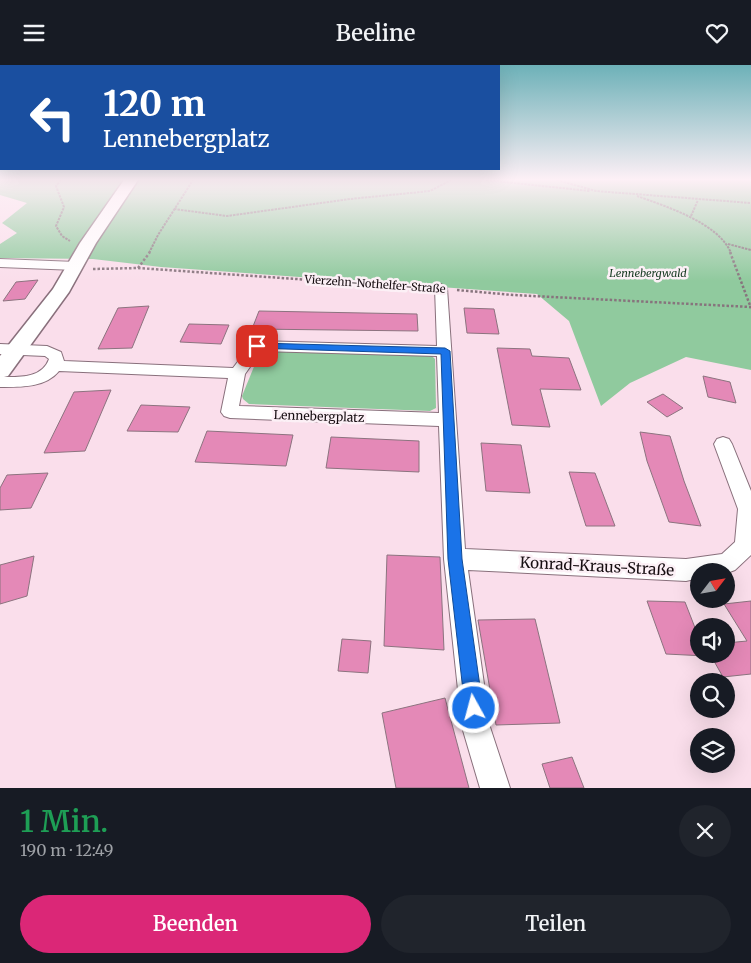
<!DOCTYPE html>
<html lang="de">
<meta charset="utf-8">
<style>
:root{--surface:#171b24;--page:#20242c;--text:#f1f3f6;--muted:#9ea1a6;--accent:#db2777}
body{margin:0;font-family:Merriweather,serif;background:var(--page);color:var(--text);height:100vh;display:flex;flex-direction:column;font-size:19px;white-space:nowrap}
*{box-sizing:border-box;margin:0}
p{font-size:16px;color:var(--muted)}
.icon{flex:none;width:28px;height:28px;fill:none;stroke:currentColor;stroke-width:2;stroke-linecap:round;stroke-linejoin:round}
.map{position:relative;height:723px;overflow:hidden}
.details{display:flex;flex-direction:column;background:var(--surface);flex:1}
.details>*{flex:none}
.banner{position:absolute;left:0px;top:0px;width:500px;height:105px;box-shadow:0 5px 20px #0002;background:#1a4fa0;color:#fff;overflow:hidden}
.needle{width:32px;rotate:59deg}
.controls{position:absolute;left:690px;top:498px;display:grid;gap:10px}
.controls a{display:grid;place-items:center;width:45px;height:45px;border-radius:50%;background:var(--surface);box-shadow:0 5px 20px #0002;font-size:25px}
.pin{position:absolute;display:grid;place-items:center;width:42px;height:42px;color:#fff;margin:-21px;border-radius:10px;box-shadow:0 2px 8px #0006}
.me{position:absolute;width:55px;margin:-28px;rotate:353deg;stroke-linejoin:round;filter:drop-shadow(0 0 4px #0008)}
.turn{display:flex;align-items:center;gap:18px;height:105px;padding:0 20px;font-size:22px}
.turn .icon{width:65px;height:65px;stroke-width:2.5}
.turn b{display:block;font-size:35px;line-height:42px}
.round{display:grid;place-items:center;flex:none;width:52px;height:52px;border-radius:26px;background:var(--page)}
.head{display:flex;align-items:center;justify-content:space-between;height:85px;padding:0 20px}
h1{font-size:30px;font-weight:600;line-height:38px;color:#1e9e55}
.cta{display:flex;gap:10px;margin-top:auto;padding:10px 20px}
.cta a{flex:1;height:58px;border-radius:30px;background:var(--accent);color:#fff;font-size:20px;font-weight:600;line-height:58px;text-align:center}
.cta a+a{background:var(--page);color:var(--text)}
header{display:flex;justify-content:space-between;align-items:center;height:65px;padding:0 20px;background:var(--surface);font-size:22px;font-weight:600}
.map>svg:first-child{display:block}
.green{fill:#90ca9e}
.building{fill:#e489b7;stroke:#8c737f}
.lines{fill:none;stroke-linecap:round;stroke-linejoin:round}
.street-casing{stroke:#89707c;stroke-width:2}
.secondary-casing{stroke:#89707c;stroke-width:3}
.path-far1{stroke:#87747d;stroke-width:2;stroke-dasharray:2.5 1;stroke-linecap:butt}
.path{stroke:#87747d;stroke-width:2.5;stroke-dasharray:2.5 2;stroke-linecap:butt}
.street{fill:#fff;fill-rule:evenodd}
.secondary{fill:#fff;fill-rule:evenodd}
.route{fill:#1a73e8;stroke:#114b97}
.labels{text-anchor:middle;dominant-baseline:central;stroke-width:5;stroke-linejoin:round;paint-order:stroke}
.far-park-label{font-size:11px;font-style:italic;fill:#173b22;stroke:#fcf0f6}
.far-street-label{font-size:11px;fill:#160d11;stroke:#fcf0f6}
.street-label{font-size:12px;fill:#160d11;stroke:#fcf0f6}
.near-street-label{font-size:15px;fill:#160d11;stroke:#fcf0f6}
</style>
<header><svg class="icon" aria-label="menu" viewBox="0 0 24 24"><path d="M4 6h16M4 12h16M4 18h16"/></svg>Beeline<svg class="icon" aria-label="heart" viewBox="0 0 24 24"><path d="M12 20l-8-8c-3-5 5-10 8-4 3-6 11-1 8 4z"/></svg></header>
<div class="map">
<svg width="751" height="723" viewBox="0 0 751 723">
<rect width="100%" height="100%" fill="#fadeeb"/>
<g class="green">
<polygon points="0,115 751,115 751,305 686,292 630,318 601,341 569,256 537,229 161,202 93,194 0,193 0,179 17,168 2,158 27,138 0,130"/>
<polygon points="267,285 432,291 435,294 436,343 430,346 249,339 243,334 242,331 260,287"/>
</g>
<g class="building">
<polygon points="38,215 25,234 3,236 16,217"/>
<polygon points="149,241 132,283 98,284 118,243"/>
<polygon points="464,243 494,244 499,269 467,268"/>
<polygon points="259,246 417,249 418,266 252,264"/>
<polygon points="189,259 229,260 221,279 180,277"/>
<polygon points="497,283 530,284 532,291 569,293 581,325 540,324 550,362 512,360"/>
<polygon points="703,311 730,317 736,338 708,332"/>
<polygon points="111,325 85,386 44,388 74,327"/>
<polygon points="663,329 683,343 667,352 647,337"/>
<polygon points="141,340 190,342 178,367 127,366"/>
<polygon points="207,366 293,370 286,401 195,397"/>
<polygon points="640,367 670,371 684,416 701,461 669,457 647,396"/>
<polygon points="331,372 419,376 419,407 326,403"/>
<polygon points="481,378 521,380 530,428 486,426"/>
<polygon points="569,407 595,408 615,461 586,461"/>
<polygon points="48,408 31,443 0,445 0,423 7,410"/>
<polygon points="387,490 440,492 444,585 384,581"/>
<polygon points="34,491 27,531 0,539 0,500"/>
<polygon points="647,536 685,537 699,573 699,589 705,589 706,591 666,589"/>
<polygon points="751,536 751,609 723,612 710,589 726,589 726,578 747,576 724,539"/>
<polygon points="535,554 560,658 496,660 478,555"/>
<polygon points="342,574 371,576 368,608 338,606"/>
<polygon points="445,633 469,723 396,723 382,648"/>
<polygon points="572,692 584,723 550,723 542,699"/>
</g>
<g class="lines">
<g class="street-casing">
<g id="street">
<polygon points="0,194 76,197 82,201 76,205 0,202"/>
<path d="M 441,219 L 447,223 L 465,484 L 686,494 L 722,489 L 735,477 L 738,444 L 714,379 L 717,374 L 723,372 L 729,374 L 732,379 L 751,426 L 751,490 L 735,505 L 727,508 L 726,506 L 699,506 L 699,513 L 686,516 L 468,505 L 490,662 L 510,723 L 480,723 L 462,662 L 444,494 L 439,361 L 230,353 L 224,351 L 221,347 L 228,313 L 59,306 C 45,323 20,322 0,322 L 0,312 C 18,312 42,314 49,294 L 45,291 L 0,289 L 0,279 L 47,281 L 61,287 L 64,296 L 233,303 L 252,278 L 257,276 L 437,281 L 435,223 ZM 261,286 L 437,291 L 439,348 L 239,341 L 245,309 Z"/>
</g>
</g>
<g class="secondary-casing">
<polygon id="secondary" points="124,115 138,115 96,178 69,227 8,311 0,313 0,291 53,224 80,178"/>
</g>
<g class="path-far1">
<polyline points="61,115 56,121 64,142 56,161 62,171 70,176"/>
<polyline points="486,115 590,126"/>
<polyline points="557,115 596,126 751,138"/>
<path d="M 637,131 C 665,141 719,158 731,188"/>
<polyline points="174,144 227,151 350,134 430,126 451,115"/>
<polyline points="691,151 698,135"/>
<polyline points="728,179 751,185"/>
<polyline points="149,188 158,170 193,115"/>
</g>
<g class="path">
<polyline points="730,187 751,243"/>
<polyline points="138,203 150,187"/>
<polyline points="93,204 138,203 426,223"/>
<polyline points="457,225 513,230 751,242"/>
</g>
<use href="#street" class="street"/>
<use href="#secondary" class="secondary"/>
</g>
<linearGradient id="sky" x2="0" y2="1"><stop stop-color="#6db1b8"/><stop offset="0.53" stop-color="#fdf0f6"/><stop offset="1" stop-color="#fdf0f6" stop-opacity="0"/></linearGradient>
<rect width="751" height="216" fill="url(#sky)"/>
<polygon class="route" points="257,278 445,283 450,286 462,494 483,643 480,649 474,652 468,649 465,643 448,494 441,289 254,283 254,279"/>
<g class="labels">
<g class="far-park-label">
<text x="648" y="208">Lennebergwald</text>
</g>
<g class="far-street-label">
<text transform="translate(375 219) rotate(4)">Vierzehn-Nothelfer-Straße</text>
</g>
<g class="street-label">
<text transform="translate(319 351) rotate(2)">Lennebergplatz</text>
</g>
<g class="near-street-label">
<text transform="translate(597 501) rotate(3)">Konrad-Kraus-Straße</text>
</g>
</g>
</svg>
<div class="controls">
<a><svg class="needle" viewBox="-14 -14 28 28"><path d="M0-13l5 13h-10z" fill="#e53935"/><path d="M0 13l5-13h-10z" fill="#9ea1a6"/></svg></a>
<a><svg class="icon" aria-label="sound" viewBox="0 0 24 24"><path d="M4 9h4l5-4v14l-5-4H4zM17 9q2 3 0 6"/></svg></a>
<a><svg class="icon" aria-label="search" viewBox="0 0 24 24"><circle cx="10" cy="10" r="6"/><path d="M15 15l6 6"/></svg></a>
<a><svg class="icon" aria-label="layers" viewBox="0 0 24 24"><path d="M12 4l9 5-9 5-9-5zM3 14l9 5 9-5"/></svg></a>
</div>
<div class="pin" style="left:257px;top:281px;background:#d93025"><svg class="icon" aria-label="arrive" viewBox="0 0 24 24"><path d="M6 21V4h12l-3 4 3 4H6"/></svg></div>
<svg class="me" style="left:474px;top:643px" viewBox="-20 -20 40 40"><circle r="17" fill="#1a73e8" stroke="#fff" stroke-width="3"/><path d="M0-11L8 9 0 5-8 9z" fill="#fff"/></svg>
<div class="banner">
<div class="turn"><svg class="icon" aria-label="left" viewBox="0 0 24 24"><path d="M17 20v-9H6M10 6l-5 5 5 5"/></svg><div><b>120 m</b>Lennebergplatz</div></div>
</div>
</div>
<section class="details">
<div class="head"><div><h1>1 Min.</h1><p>190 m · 12:49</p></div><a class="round"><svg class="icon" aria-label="close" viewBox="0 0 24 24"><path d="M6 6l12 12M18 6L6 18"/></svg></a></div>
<div class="cta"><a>Beenden</a><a>Teilen</a></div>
</section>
